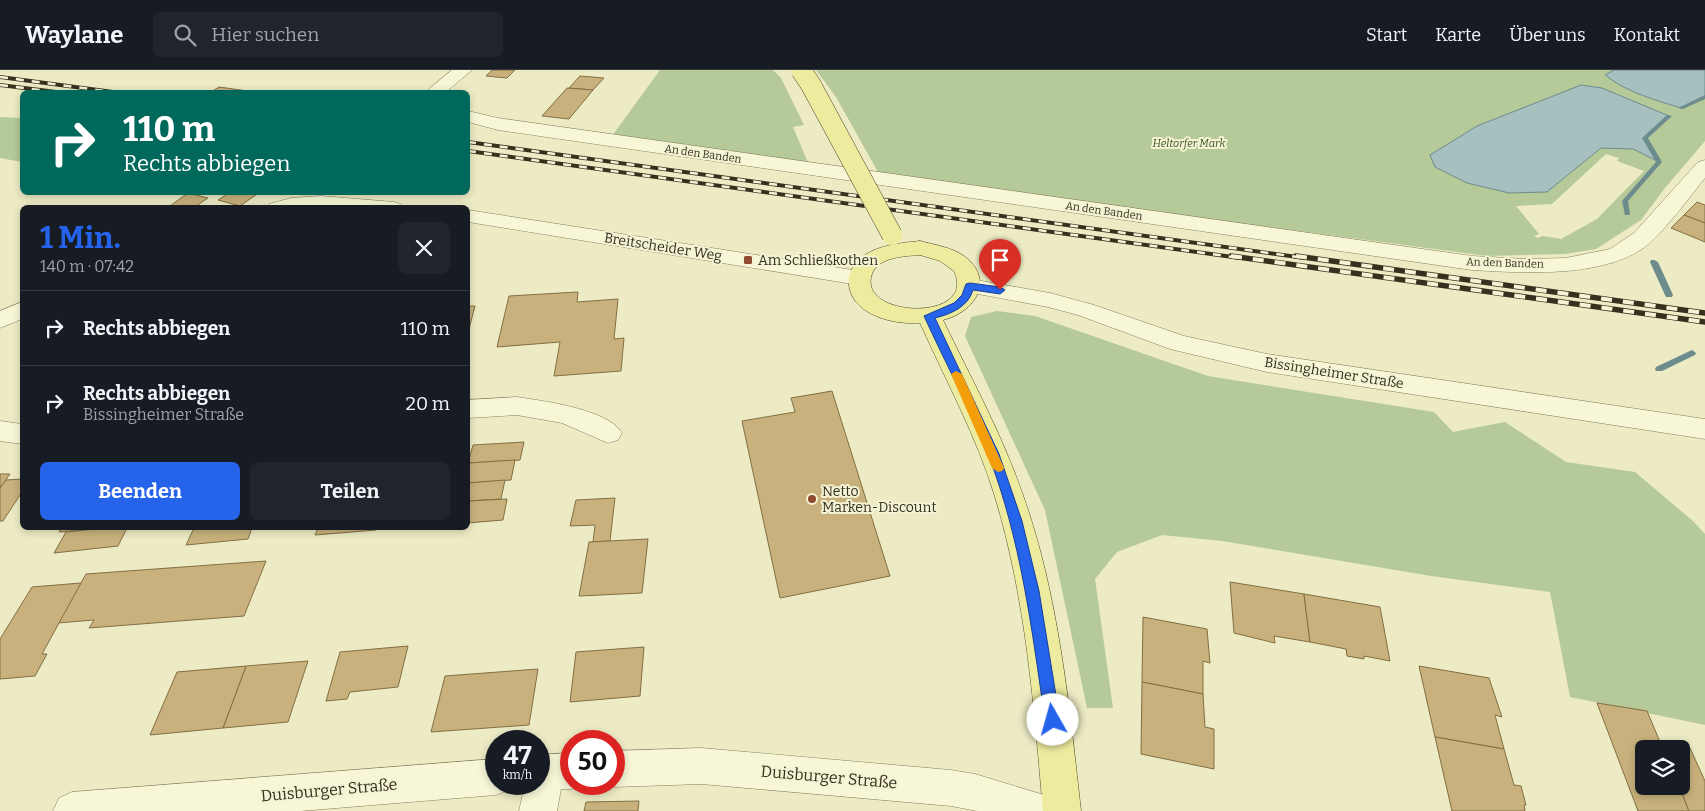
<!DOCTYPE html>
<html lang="de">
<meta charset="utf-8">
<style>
:root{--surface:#171b24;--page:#20242c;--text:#f1f3f6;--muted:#9ea1a6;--line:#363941;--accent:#2563eb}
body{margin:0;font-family:Bitter,serif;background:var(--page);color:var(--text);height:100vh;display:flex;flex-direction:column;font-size:19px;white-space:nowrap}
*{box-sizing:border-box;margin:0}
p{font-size:16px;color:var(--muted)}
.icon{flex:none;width:28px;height:28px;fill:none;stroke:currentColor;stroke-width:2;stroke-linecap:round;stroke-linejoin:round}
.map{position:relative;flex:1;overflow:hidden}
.details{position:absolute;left:20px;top:135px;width:450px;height:325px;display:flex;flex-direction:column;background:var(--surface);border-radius:8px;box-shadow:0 2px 8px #0003}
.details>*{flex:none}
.guide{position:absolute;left:20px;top:20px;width:450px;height:105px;border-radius:8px;box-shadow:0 2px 8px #0003;background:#00695c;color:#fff;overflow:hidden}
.tools{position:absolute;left:1635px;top:670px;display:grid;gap:10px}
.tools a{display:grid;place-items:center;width:55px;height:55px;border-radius:8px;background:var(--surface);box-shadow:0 2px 8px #0003;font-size:25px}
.speed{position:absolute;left:485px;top:660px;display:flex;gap:10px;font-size:25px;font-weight:700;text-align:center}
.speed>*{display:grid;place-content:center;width:65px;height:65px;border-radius:50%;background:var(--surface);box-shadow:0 2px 8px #0003;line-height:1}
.speed small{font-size:12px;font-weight:400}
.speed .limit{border:8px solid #d22;background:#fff;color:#111}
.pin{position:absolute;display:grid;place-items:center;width:42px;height:42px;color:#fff;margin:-51px -21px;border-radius:50% 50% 50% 0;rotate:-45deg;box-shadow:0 0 5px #0007}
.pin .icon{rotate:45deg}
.me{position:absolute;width:55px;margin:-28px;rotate:353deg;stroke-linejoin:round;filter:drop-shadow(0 0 4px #0008)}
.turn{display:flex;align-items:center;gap:18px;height:105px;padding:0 20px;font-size:22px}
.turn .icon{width:65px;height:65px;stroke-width:2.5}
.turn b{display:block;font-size:35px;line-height:42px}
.round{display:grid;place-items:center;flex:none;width:52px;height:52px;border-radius:8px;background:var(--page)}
.overview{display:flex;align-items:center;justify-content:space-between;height:85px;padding:0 20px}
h1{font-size:30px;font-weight:700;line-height:38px;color:var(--accent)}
.action{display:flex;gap:10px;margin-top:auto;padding:10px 20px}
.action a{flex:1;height:58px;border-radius:8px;background:var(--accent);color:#fff;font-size:20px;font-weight:700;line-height:58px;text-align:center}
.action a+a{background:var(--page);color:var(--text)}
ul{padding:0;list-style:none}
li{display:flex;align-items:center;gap:15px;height:75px;padding:0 20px;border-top:1px solid var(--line)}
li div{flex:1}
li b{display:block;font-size:19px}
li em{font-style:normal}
header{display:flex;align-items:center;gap:30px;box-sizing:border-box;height:70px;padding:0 25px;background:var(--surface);border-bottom:1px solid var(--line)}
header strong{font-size:24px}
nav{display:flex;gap:28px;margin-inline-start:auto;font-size:18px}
.search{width:350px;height:45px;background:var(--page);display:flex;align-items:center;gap:12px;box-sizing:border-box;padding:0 18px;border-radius:8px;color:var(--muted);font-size:19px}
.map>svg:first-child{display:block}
.green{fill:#b6c999;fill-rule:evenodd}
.water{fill:#a6bfbf;stroke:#6d8c8d}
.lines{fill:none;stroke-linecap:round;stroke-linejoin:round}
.stream{fill:#6d8c8d;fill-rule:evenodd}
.building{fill:#c8b17c;stroke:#836f43}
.minor-casing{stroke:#867e5c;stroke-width:1}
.major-casing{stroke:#544b30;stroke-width:1}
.minor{fill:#f7f7d7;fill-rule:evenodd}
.major{fill:#edeb9e;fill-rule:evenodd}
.rail-far1-casing{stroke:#36311f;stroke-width:4}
.rail-casing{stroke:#36311f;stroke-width:5.5}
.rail-far1{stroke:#f4f3d4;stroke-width:2.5;stroke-dasharray:8;stroke-linecap:butt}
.rail{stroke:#f4f3d4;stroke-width:4;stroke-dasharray:11;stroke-linecap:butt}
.major-bridge-casing{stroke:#544b30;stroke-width:21;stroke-linecap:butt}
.major-bridge{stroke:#edeb9e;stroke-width:20}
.route{fill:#2563eb;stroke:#184099}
.slow{fill:#f59e0b}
.poi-dot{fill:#914a2f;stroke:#f4f3d4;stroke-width:2}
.labels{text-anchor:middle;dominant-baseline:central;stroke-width:4;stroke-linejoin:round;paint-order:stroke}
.far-park-label{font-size:11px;font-style:italic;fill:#3b5226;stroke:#f4f3d4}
.far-street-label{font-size:11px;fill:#36311f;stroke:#f4f3d4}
.street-label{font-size:14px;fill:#36311f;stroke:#f4f3d4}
.poi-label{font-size:14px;fill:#36311f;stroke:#f4f3d4;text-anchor:start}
.near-street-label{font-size:16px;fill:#36311f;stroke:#f4f3d4}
</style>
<header>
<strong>Waylane</strong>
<div class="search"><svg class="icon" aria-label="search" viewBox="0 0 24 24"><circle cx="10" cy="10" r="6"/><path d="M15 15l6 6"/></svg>Hier suchen</div>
<nav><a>Start</a><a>Karte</a><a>Über uns</a><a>Kontakt</a></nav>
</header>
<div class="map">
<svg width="1705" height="741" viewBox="0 0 1705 741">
<rect width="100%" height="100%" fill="#ecebc4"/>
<g class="green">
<polygon points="660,0 773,0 781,8 804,55 793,57 809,95 612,66"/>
<path d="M 816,0 L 1705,0 L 1705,71 L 1665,118 L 1641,150 L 1596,179 L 1565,184 L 1487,186 L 1194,147 L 878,102 L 836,27 ZM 1606,84 L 1619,88 L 1617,91 L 1644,101 L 1597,149 L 1561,169 L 1543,166 L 1538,168 L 1534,166 L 1539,164 L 1516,136 L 1552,134 Z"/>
<polygon points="0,47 22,48 22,92 0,88"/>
<polygon points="997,241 1035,246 1208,306 1434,342 1453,362 1505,352 1566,392 1635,402 1693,451 1705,464 1705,655 1570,627 1550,522 1431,506 1222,471 1162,465 1117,482 1095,509 1113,638 1087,638 1045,440 965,266 971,247"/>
</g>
<g class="water">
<path d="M 1614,0 L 1705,0 L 1705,27 L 1681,38 C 1655,30 1626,22 1605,5 Z"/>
<polygon points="1581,15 1602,18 1669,46 1645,68 1659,92 1633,79 1601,78 1547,122 1509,123 1467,113 1435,97 1430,85 1477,56"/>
</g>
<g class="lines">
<g class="stream">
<polygon points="1705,25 1705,29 1683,39 1678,38"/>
<polygon points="1667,45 1672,46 1648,68 1662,92 1628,131 1630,144 1629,145 1625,145 1622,131 1656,92 1642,68"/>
<polygon points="1651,190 1654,190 1658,192 1673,225 1672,227 1666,227 1665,225 1650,192"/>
<polygon points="1692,280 1696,283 1695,285 1662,301 1656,301 1655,299 1656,297"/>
</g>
</g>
<g class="building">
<polygon points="492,0 515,0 507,8 486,6"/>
<polygon points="580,6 604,8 593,20 569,18"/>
<polygon points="219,17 255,22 211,22"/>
<polygon points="567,18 593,20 569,49 542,46"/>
<polygon points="230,122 260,122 240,136 218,130"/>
<polygon points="188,123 208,128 193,138 167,138"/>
<polygon points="1697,132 1705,135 1705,153 1684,145"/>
<polygon points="1684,145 1705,153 1705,172 1671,158"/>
<polygon points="578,222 577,232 618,229 614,269 624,268 621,301 554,306 560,272 497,277 509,226"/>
<polygon points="468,236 475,236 468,263"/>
<polygon points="832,321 890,506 780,528 742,351 795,342 791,328"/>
<polygon points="524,372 520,390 468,393 473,375"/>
<polygon points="515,390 511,410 468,413 468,393"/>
<polygon points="0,404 10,404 0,418"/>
<polygon points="22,409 22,422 3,451 0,451 0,418 6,410"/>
<polygon points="505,410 501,429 468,431 468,413"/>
<polygon points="615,428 610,471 593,472 595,455 570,456 576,430"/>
<polygon points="507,429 503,450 468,453 468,431"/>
<polygon points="61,458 106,458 59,462"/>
<polygon points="106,458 127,458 118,476 54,483 66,462"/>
<polygon points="194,458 252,458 248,469 186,475"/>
<polygon points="318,458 376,458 376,460 315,465"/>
<polygon points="648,469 642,523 579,526 589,472"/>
<polygon points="266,491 244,546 89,558 94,550 58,553 86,504"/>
<polygon points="1230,512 1304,524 1310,572 1274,566 1275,573 1234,563"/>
<polygon points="81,513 42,584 47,584 35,606 0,609 0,569 32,517"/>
<polygon points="1304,524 1380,537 1390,591 1364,586 1364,589 1347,586 1346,579 1310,572"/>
<polygon points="1143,547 1207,559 1210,593 1203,591 1203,624 1142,612"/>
<polygon points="408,576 398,617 350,622 347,629 326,631 340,582"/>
<polygon points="644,577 640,626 570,632 576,582"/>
<polygon points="308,591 288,652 223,658 246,596"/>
<polygon points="246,596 223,658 150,665 177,602"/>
<polygon points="1419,596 1489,608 1502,647 1495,645 1504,679 1435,667"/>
<polygon points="538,599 529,655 431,662 445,606"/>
<polygon points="1142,612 1203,624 1205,657 1214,659 1214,699 1141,684"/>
<polygon points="1597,633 1647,641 1663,679 1644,679 1644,716 1679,716 1689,741 1638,741"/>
<polygon points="1435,667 1504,679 1514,715 1521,716 1526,735 1524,735 1525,741 1452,741"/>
<polygon points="1661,674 1690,678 1705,711 1705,741 1689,741 1679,716 1681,716 1681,679 1663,679"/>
<polygon points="639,731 638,741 584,741 586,732"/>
</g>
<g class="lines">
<g class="minor-casing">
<g id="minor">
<polygon points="452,0 472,0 446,22 427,22 430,18"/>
<path d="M 468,41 L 498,48 L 1472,186 L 1527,189 L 1566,188 L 1610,179 L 1634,163 L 1698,92 L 1705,90 L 1705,108 C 1689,128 1668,156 1650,173 C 1608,209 1524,203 1472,200 L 498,60 L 468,52 Z"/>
<polygon points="321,126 394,132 401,134 404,138 266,138 269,134 291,128"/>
<polygon points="468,140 859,201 867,203 871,208 867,213 859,215 468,152"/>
<polygon points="970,209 1050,223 1094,235 1184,266 1267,284 1705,349 1705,369 1267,302 1170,279 1078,245 1048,237 962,221 958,216 962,211"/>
<polygon points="22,232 22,249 0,258 0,241"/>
<path d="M 517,327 C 543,331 608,339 622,363 L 618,370 L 608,373 L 562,353 L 517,345 L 468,348 L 468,330 Z"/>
<polygon points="0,351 22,354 22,374 0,371"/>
<polygon points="701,678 951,700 975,704 1054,728 1060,741 977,741 951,736 701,714 614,717 607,714 614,714 614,681"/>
<polygon points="571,683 571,714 583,714 571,719 561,719 557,741 519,741 525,714 539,714 539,685"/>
<polygon points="496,689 496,714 511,714 509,720 496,725 300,741 53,741 59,728 72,722"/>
</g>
</g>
<g class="major-casing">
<path id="major" d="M 920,171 C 935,175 951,177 964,186 C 996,210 975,242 943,250 C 971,308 1002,364 1023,425 C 1059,526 1069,635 1081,741 L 1043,741 C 1034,636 1026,529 995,427 C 977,367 946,311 920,253 C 903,254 883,251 868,242 C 847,230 841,204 861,188 C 876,175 901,173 920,171 ZM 920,185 L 940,191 L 954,201 C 978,253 856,248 872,204 C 878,187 905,186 920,185 Z"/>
</g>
<use href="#minor" class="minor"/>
<use href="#major" class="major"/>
<g class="rail-far1-casing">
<g id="rail-far1">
<polyline points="0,7 113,22"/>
<polyline points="0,15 56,22"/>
<polyline points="468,72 1305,188"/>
<polyline points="468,81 1240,188"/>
</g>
</g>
<g class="rail-casing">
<g id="rail">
<polyline points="1231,186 1705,252"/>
<polyline points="1296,186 1705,243"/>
</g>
</g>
<use href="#rail-far1" class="rail-far1"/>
<use href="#rail" class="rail"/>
<g class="major-bridge-casing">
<polyline id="major-bridge" points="801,0 811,15 892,165"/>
</g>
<use href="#major-bridge" class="major-bridge"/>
</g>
<path class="route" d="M 970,213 L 1000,217 L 1005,220 L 1000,224 L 973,220 C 968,237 951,244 935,248 L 999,384 L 1022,451 L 1039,521 L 1060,650 L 1058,655 L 1053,657 L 1047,655 L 1045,650 C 1032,560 1021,469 988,384 C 969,337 945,292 924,246 L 954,233 L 962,225 L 966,214 Z"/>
<polygon class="slow" points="956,301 962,304 1004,398 1002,401 998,402 992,398 951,304"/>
<g class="poi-dot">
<rect x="743" y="185" width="10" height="10" rx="2.5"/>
<circle cx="812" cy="429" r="5"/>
</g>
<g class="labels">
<g class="far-park-label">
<text x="1189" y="73">Heltorfer Mark</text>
</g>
<g class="far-street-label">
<text transform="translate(703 84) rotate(8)">An den Banden</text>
<text transform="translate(1104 141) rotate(8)">An den Banden</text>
<text transform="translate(1505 193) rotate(2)">An den Banden</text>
</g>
<g class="street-label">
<text transform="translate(663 177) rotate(9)">Breitscheider Weg</text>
<text transform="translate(1334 303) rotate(9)">Bissingheimer Straße</text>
</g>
<g class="poi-label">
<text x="758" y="190">Am Schließkothen</text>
<text x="822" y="421">Netto<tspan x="822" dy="16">Marken-Discount</tspan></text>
</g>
<g class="near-street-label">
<text transform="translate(829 707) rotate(5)">Duisburger Straße</text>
<text transform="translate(329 720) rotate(-5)">Duisburger Straße</text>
</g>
</g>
</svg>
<div class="tools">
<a><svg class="icon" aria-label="layers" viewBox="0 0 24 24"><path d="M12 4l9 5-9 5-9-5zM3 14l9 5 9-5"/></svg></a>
</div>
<div class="speed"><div>47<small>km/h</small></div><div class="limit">50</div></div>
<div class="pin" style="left:1000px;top:220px;background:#d93025"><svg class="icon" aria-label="arrive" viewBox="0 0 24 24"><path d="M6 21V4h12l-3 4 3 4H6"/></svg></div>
<svg class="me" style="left:1053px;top:650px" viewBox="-20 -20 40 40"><circle r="19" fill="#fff"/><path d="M0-13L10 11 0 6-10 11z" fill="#2563eb"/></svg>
<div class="guide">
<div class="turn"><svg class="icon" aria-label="right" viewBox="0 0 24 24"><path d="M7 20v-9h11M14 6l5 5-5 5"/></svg><div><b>110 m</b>Rechts abbiegen</div></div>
</div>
<section class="details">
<div class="overview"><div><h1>1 Min.</h1><p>140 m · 07:42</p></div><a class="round"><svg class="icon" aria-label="close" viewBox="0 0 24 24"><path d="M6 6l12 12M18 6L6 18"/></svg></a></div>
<ul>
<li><svg class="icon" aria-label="right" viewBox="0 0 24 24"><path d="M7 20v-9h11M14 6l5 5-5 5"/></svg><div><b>Rechts abbiegen</b></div><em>110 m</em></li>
<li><svg class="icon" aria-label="right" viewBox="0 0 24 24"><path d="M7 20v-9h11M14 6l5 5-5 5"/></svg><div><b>Rechts abbiegen</b><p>Bissingheimer Straße</p></div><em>20 m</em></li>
</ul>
<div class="action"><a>Beenden</a><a>Teilen</a></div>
</section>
</div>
